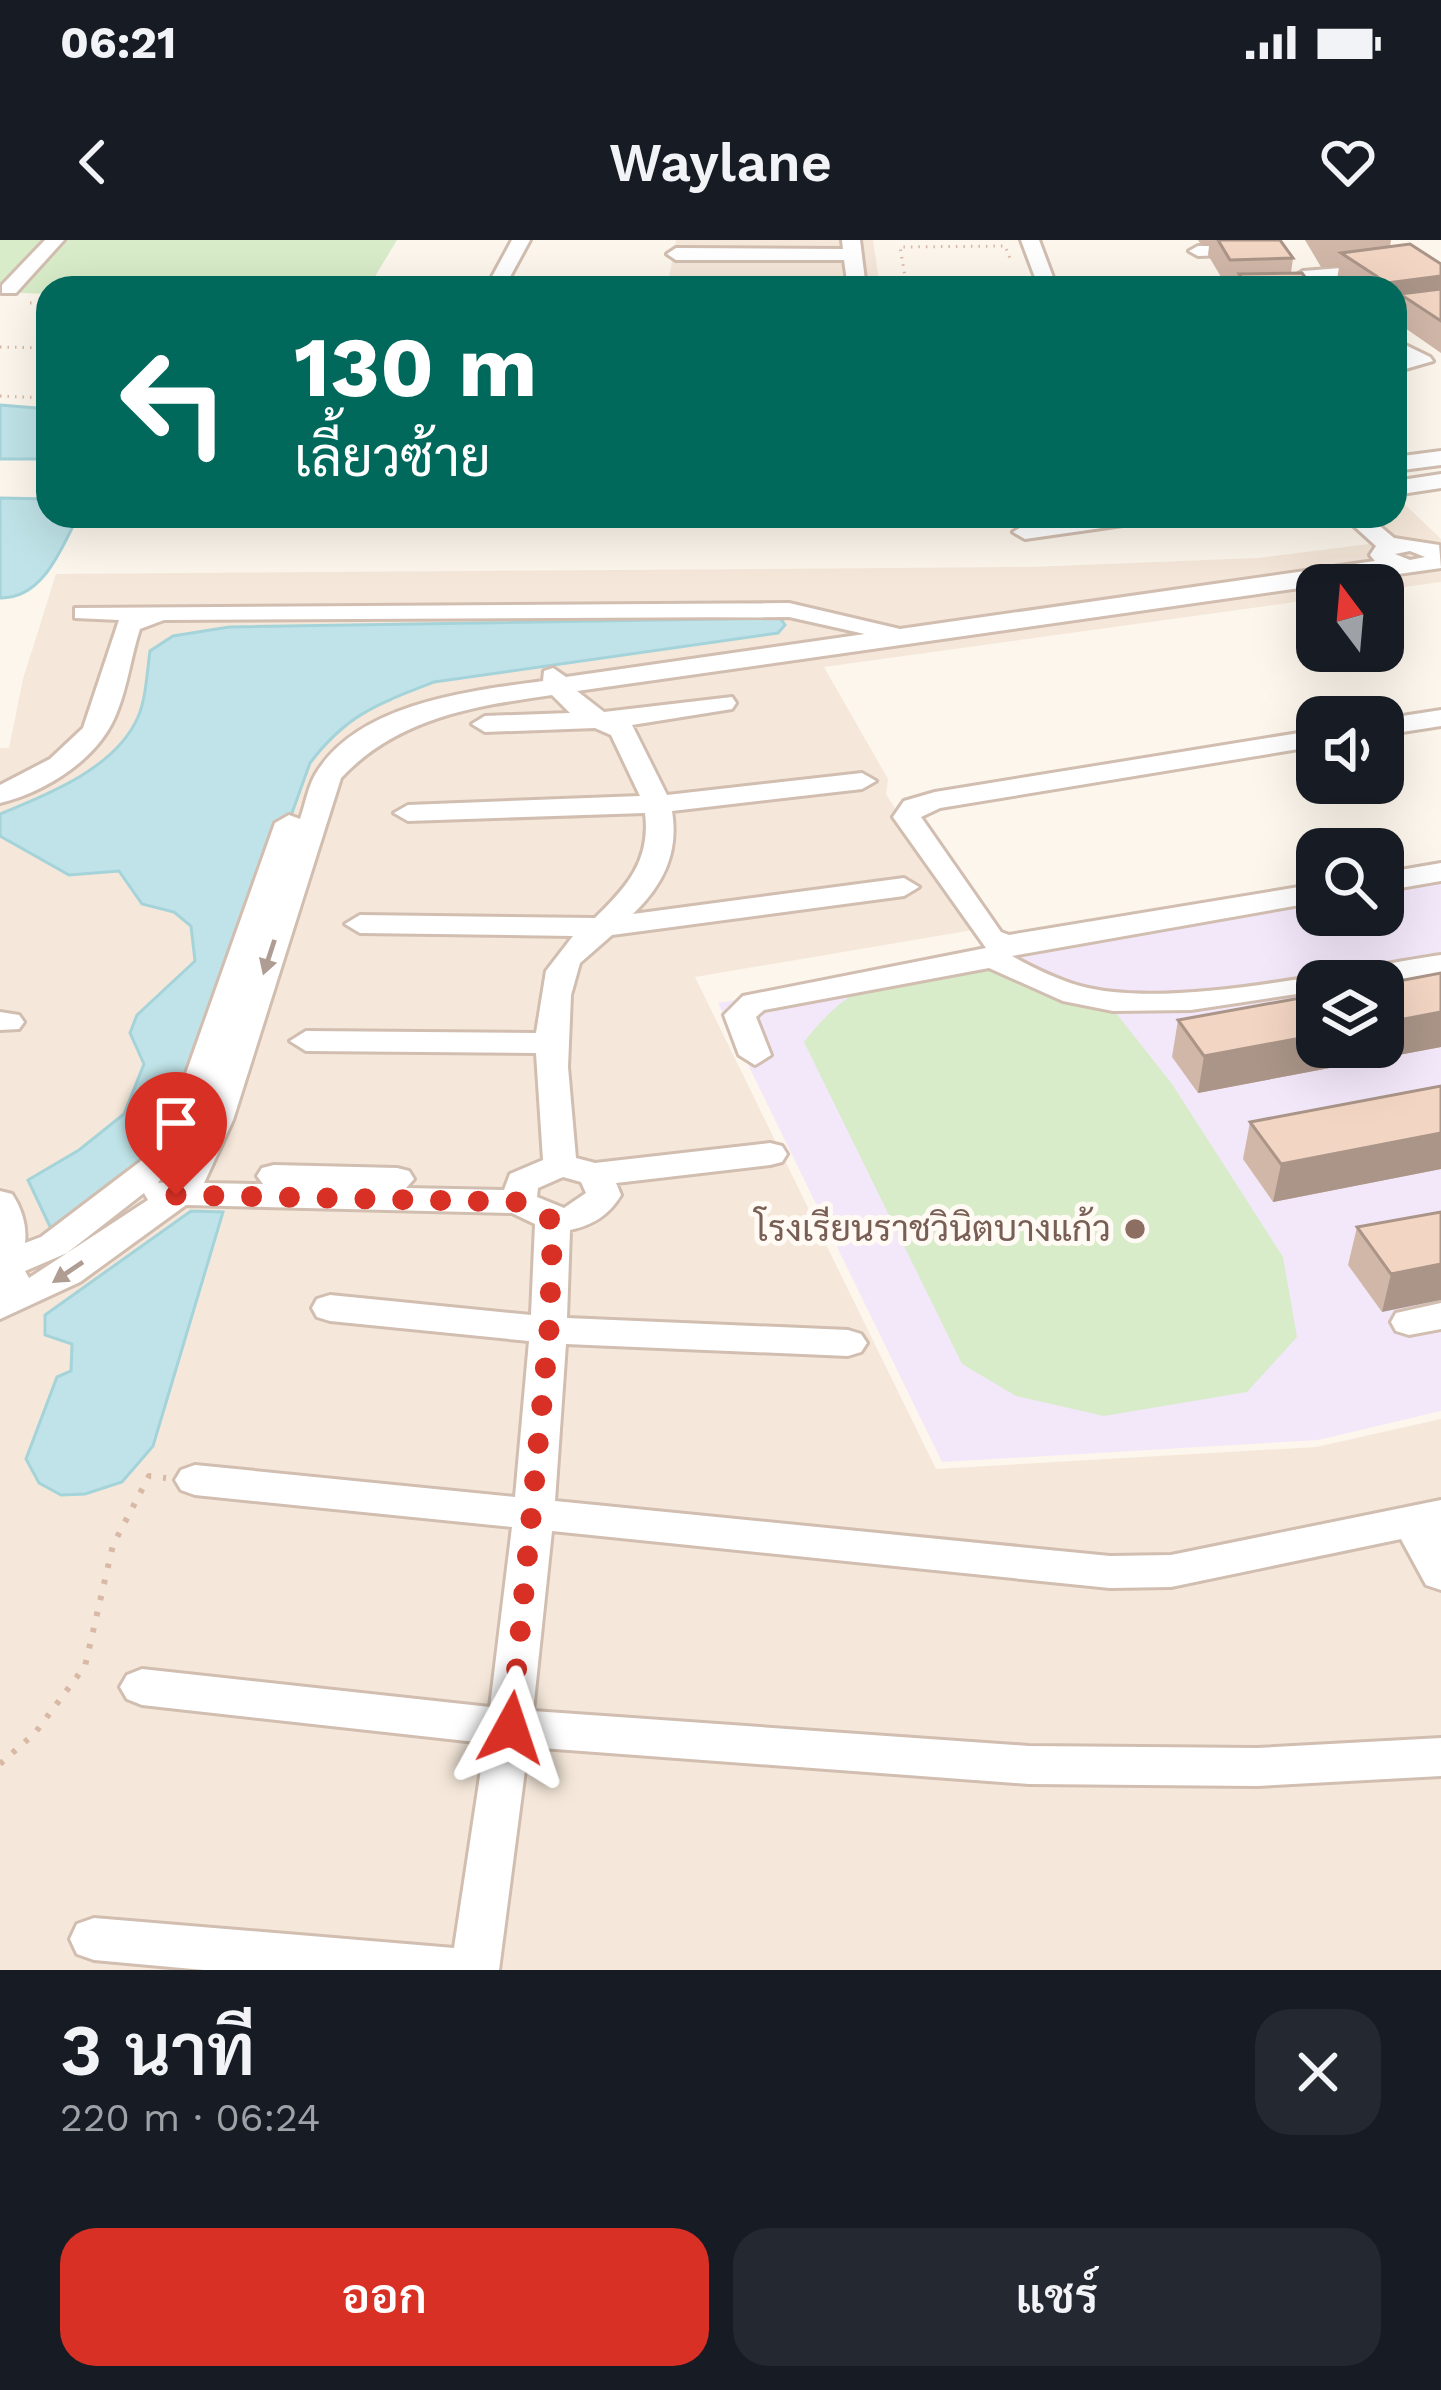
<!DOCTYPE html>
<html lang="th">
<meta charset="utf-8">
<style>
:root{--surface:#171b24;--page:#242831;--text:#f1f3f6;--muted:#9ea1a6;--accent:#d93025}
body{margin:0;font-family:"Work Sans",Sarabun,sans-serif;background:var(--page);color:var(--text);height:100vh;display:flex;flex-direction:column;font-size:45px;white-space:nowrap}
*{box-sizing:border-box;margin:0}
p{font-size:39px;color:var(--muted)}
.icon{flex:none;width:66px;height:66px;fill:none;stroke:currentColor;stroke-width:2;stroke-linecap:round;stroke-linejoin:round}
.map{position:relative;height:1730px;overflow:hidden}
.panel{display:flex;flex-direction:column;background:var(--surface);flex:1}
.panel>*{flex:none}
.hud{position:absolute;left:36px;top:36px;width:1371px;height:252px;border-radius:36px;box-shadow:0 12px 48px #0002;background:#00695c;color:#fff;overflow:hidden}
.needle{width:78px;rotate:344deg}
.controls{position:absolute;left:1296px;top:324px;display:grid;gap:24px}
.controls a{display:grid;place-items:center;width:108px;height:108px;border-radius:24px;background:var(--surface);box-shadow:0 12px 48px #0002;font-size:60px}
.pin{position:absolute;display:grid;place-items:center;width:102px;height:102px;color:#fff;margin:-123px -51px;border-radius:50% 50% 50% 0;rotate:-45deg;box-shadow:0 0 12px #0007}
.pin .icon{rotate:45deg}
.me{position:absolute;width:132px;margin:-66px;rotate:5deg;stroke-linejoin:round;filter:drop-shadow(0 0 9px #0008)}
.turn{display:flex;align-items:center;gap:42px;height:252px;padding:0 60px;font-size:54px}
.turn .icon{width:156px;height:156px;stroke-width:2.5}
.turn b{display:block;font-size:84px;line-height:102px}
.round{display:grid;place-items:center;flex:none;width:126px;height:126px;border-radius:36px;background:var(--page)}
.summary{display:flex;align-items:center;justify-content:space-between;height:204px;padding:0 60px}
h1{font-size:72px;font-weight:600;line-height:90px}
.cta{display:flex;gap:24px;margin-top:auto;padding:24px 60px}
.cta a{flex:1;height:138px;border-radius:36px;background:var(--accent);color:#fff;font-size:48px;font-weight:600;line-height:138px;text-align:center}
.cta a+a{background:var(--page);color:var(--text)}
.status{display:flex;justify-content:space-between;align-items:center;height:84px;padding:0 60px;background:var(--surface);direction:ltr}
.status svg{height:33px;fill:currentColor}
header{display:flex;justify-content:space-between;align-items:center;height:156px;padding:0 60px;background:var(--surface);font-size:54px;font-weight:600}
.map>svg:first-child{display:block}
.residential{fill:#f5e8da}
.education{fill:#f3e8fa;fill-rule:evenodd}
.green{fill:#d8ecc9}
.water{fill:#bfe3e8;stroke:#a5d3da;stroke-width:3}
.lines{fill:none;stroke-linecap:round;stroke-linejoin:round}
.minor-casing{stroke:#d1beb0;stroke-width:6}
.path-far1{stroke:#d9b8a5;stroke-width:3;stroke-dasharray:1.5 6;stroke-linecap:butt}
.path{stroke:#d9b8a5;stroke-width:6;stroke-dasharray:4.5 12;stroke-linecap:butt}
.minor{fill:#fff;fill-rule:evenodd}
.wall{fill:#d1b7a8}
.shaded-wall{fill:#aa9588}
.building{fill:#f3d5c3;stroke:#aa9588;stroke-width:3}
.oneway{fill:#af9d94}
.route{stroke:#d93025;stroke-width:21;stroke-dasharray:0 37.8}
.education-dot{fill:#8d6e63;stroke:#fffaf3;stroke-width:4.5}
.labels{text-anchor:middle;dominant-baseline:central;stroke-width:10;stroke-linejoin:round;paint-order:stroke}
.education-label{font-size:36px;fill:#785e54;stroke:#fffaf3;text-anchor:end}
</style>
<div class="status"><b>06:21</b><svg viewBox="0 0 49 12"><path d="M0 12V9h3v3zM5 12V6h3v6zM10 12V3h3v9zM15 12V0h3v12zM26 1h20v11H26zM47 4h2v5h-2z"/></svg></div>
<header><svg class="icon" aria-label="back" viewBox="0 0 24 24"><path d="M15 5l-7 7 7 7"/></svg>Waylane<svg class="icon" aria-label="heart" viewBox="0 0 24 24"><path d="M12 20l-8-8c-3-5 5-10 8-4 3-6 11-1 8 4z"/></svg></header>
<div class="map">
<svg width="1441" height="1730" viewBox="0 0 1441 1730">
<rect width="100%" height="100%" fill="#fdf6ec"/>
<g class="residential">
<polygon points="676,0 873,0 880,48 667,48"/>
<polygon points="1395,255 1441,299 1441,342 1383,350 1383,345 1317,345 1317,359 824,427 888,539 886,554 973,690 695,737 936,1229 1316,1207 1441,1179 1441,1730 0,1730 0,508 9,508 23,439 56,334 1030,327 1258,318 1377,303 1349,276 1395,276"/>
</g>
<path class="education" d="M 1441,639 L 1441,1171 L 1318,1200 L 942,1222 L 718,763 L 1317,660 L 1317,675 L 1383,675 L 1383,649 ZM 1317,741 L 1383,741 L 1383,807 L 1317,807 Z"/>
<g class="green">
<polygon points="0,0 397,0 368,48 48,48 48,54 0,52"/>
<path d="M 1006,726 L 1116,773 L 1172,844 L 1283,1017 L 1297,1097 L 1247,1152 L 1104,1176 L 1016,1156 L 962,1124 L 804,802 C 864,724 917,730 1006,726 Z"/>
</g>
<g class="water">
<polygon points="0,165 48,169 48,219 0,219"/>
<path d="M 0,258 L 48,259 L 48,276 L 78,276 C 61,309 43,359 0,358 Z"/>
<path d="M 780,378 L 785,385 L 778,393 L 434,442 C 378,464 347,474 310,523 L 182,878 L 104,967 L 53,993 L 28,940 L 79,910 L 124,874 L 144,824 L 130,793 L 137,775 L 195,721 L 191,686 L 174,672 L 142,664 L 119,631 L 69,635 L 0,596 L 0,574 C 47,555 116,528 138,477 C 146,459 147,432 150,411 L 173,396 L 229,387 Z"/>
<polygon points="191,971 223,972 153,1206 122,1242 85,1254 61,1255 39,1243 26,1219 57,1137 71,1131 72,1104 45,1095 45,1075"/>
</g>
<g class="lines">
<g class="minor-casing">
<g id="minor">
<polygon points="45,0 64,0 16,53 2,53 2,45"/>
<polygon points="512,0 530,0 504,48 486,48"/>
<polygon points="842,0 860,0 866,48 848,48 844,20 676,20 667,14 676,8 843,9"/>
<polygon points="1021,0 1039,0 1057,48 1039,48"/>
<polygon points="1253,5 1262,10 1259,14 1198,16 1189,11 1198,6"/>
<polygon points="1379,25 1386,27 1386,35 1303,43 1294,37 1303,31"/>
<polygon points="1395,100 1430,117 1433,121 1395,132 1395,120 1403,118 1395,114"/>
<polygon points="1441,211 1441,225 1395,231 1395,217"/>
<polygon points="1441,234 1441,248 1395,255 1395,241"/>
<polygon points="1089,276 1148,276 1137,283 1025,299 1013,292 1025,285"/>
<path d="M 1343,276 L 1368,276 L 1394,298 L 1439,305 L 1441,328 L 577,451 L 604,472 L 732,457 L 736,463 L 732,469 L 632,485 L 667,555 L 862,533 L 876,541 L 862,549 L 672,571 C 679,613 663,645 633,674 L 904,638 L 919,647 L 904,656 L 612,695 L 580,723 L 571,755 L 568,827 L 576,918 L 595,923 L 770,903 L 782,906 L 787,914 L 782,922 L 770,925 L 616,943 L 621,955 C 609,975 593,985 570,990 L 567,1078 L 848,1090 L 861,1094 L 867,1103 L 861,1112 L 848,1116 L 566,1104 L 555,1261 L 1110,1316 L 1171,1315 L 1441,1260 L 1441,1350 L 1426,1345 L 1401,1299 L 1171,1347 L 1110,1348 L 552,1291 L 533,1471 L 1029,1506 L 1257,1508 L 1441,1498 L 1441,1536 L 1257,1546 L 1029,1544 L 528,1507 L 499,1730 L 204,1730 L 94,1720 L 77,1714 L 70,1699 L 77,1684 L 94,1678 L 454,1708 L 485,1503 L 142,1465 L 127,1459 L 120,1447 L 127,1435 L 142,1429 L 490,1467 L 512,1287 L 195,1255 L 181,1250 L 175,1240 L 181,1230 L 195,1225 L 515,1257 L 529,1101 L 330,1081 L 317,1077 L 312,1068 L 317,1059 L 330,1055 L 531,1075 L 535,984 L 512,973 L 186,965 L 80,1042 L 0,1079 L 0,951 L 12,954 C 22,969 27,986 25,1003 L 41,997 L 141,921 L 173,870 L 275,583 L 289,575 L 300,579 C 305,565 308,547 315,535 C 357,463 470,451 543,441 L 544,431 L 553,428 L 566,437 L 865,394 L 789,377 L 164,380 L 140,389 C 131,416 128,445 117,472 C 100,518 46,552 0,563 L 0,545 L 50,519 L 83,488 L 119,380 L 75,378 L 75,368 L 789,363 L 900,389 L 1375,321 L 1370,315 L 1376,306 ZM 1410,311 L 1425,317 L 1410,320 L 1395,314 ZM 552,455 L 570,473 L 485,476 L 472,484 L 485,492 L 595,488 L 611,495 L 640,556 L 408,565 L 394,573 L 408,581 L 645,573 C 651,620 627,647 595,678 L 360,675 L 345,684 L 360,693 L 573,696 L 546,731 L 536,793 L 306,791 L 290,801 L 306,811 L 536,813 L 543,920 L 510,934 L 504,950 L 406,948 L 414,939 L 409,931 L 397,928 L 274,925 L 262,928 L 257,936 L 263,944 L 204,943 L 233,880 L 341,538 C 397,478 474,466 552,455 ZM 197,885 L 168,942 L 158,943 ZM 563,937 L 581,942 L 586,953 L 564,968 L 537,957 L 538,948 ZM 144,953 L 148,960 L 29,1038 L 25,1031 L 67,1013 Z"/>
<polygon points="1441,470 1441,486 1383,495 1383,479"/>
<path d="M 1317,490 L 1317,506 L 940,568 L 921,577 L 1001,692 L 1009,695 L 1317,644 L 1317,662 L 1012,716 C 1034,728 1056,739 1080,746 C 1172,771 1343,729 1441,715 L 1441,733 L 1383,742 L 1317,741 L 1317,751 L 1191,770 L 1113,771 L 1063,761 L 989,728 L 764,770 L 756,777 L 771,815 L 755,825 L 739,815 L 724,775 L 743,756 L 986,708 L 893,577 L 904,561 L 935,552 Z"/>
<polygon points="1441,623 1441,641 1383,651 1383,633"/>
<polygon points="0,772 19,775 24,782 19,789 0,790"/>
<polygon points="1441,1063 1441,1089 1409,1095 1396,1091 1391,1082 1396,1073"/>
</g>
</g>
<g class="path-far1">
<polyline points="907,48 900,7 1005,6 1011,21"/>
<polyline points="30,63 48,63"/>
<polyline points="0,107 48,108"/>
<polyline points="0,156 48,158"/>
</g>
<polyline class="path" points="0,1524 35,1493 85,1426 113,1305 149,1236 166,1238"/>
<use href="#minor" class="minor"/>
</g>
<g class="wall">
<polygon points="1198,0 1280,0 1293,18 1291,33 1313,48 1227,47 1208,15 1209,6 1202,6"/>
<polygon points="1305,0 1391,0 1390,7 1441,36 1441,113 1395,81 1397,68 1395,48 1349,48 1337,39 1339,27 1321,27"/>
<polygon points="1441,733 1441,807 1198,853 1172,817 1178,780"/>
<polygon points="1441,846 1441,929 1273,962 1243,919 1250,882"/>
<polygon points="1441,972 1382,1072 1348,1025 1357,987"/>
</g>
<g class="shaded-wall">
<polygon points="1441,36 1441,63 1400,54 1397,68 1395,68 1395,48 1386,48 1387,43"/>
<polygon points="1441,772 1441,807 1198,853 1204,816 1317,795 1317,807 1383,807 1383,783"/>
<polygon points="1441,893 1441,929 1273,962 1281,924"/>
<polygon points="1441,1024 1441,1060 1382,1072 1391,1034"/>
</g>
<g class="building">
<polygon points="1218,0 1280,0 1293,18 1230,20"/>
<polygon points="1410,4 1441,24 1441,36 1387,43 1341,13"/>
<polygon points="1302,33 1313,48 1248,48 1239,34"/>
<polygon points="1441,49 1441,81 1400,54"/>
<polygon points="1441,733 1441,772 1383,783 1383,744"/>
<polygon points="1317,755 1317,795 1204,816 1178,780"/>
<polygon points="1441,846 1441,893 1281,924 1250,882"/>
<polygon points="1441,972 1441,1024 1391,1034 1357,987"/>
</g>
<defs><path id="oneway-solid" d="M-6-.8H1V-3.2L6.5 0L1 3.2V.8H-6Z" transform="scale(3)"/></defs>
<g class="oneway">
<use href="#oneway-solid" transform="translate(269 717) rotate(108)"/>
<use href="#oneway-solid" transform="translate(68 1032) rotate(146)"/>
</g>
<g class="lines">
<polyline class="route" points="176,955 519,962 553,981 549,1090 511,1488"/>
</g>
<circle class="education-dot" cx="1135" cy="989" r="12"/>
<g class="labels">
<g class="education-label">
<text x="1111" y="989">โรงเรียนราชวินิตบางแก้ว</text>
</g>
</g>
</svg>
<div class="controls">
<a><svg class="needle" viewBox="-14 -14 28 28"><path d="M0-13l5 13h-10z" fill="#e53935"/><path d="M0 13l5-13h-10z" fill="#9ea1a6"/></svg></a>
<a><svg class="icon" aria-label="sound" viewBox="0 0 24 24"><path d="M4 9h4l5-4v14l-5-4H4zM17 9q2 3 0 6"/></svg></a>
<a><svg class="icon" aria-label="search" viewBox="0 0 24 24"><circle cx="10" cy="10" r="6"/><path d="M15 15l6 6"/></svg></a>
<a><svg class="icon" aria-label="layers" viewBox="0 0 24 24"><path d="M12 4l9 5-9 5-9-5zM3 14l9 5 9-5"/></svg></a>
</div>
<div class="pin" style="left:176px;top:955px;background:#d93025"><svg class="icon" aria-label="arrive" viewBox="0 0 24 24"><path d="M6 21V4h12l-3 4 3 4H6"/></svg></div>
<svg class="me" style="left:511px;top:1488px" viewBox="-20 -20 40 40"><path d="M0-17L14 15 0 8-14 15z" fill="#d93025" stroke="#fff" stroke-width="4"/></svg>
<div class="hud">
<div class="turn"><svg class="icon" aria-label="left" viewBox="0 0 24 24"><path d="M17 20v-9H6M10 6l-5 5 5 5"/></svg><div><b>130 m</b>เลี้ยวซ้าย</div></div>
</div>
</div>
<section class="panel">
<div class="summary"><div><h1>3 นาที</h1><p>220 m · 06:24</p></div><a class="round"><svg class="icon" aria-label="close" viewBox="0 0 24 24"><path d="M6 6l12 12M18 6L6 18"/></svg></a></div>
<div class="cta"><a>ออก</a><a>แชร์</a></div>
</section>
